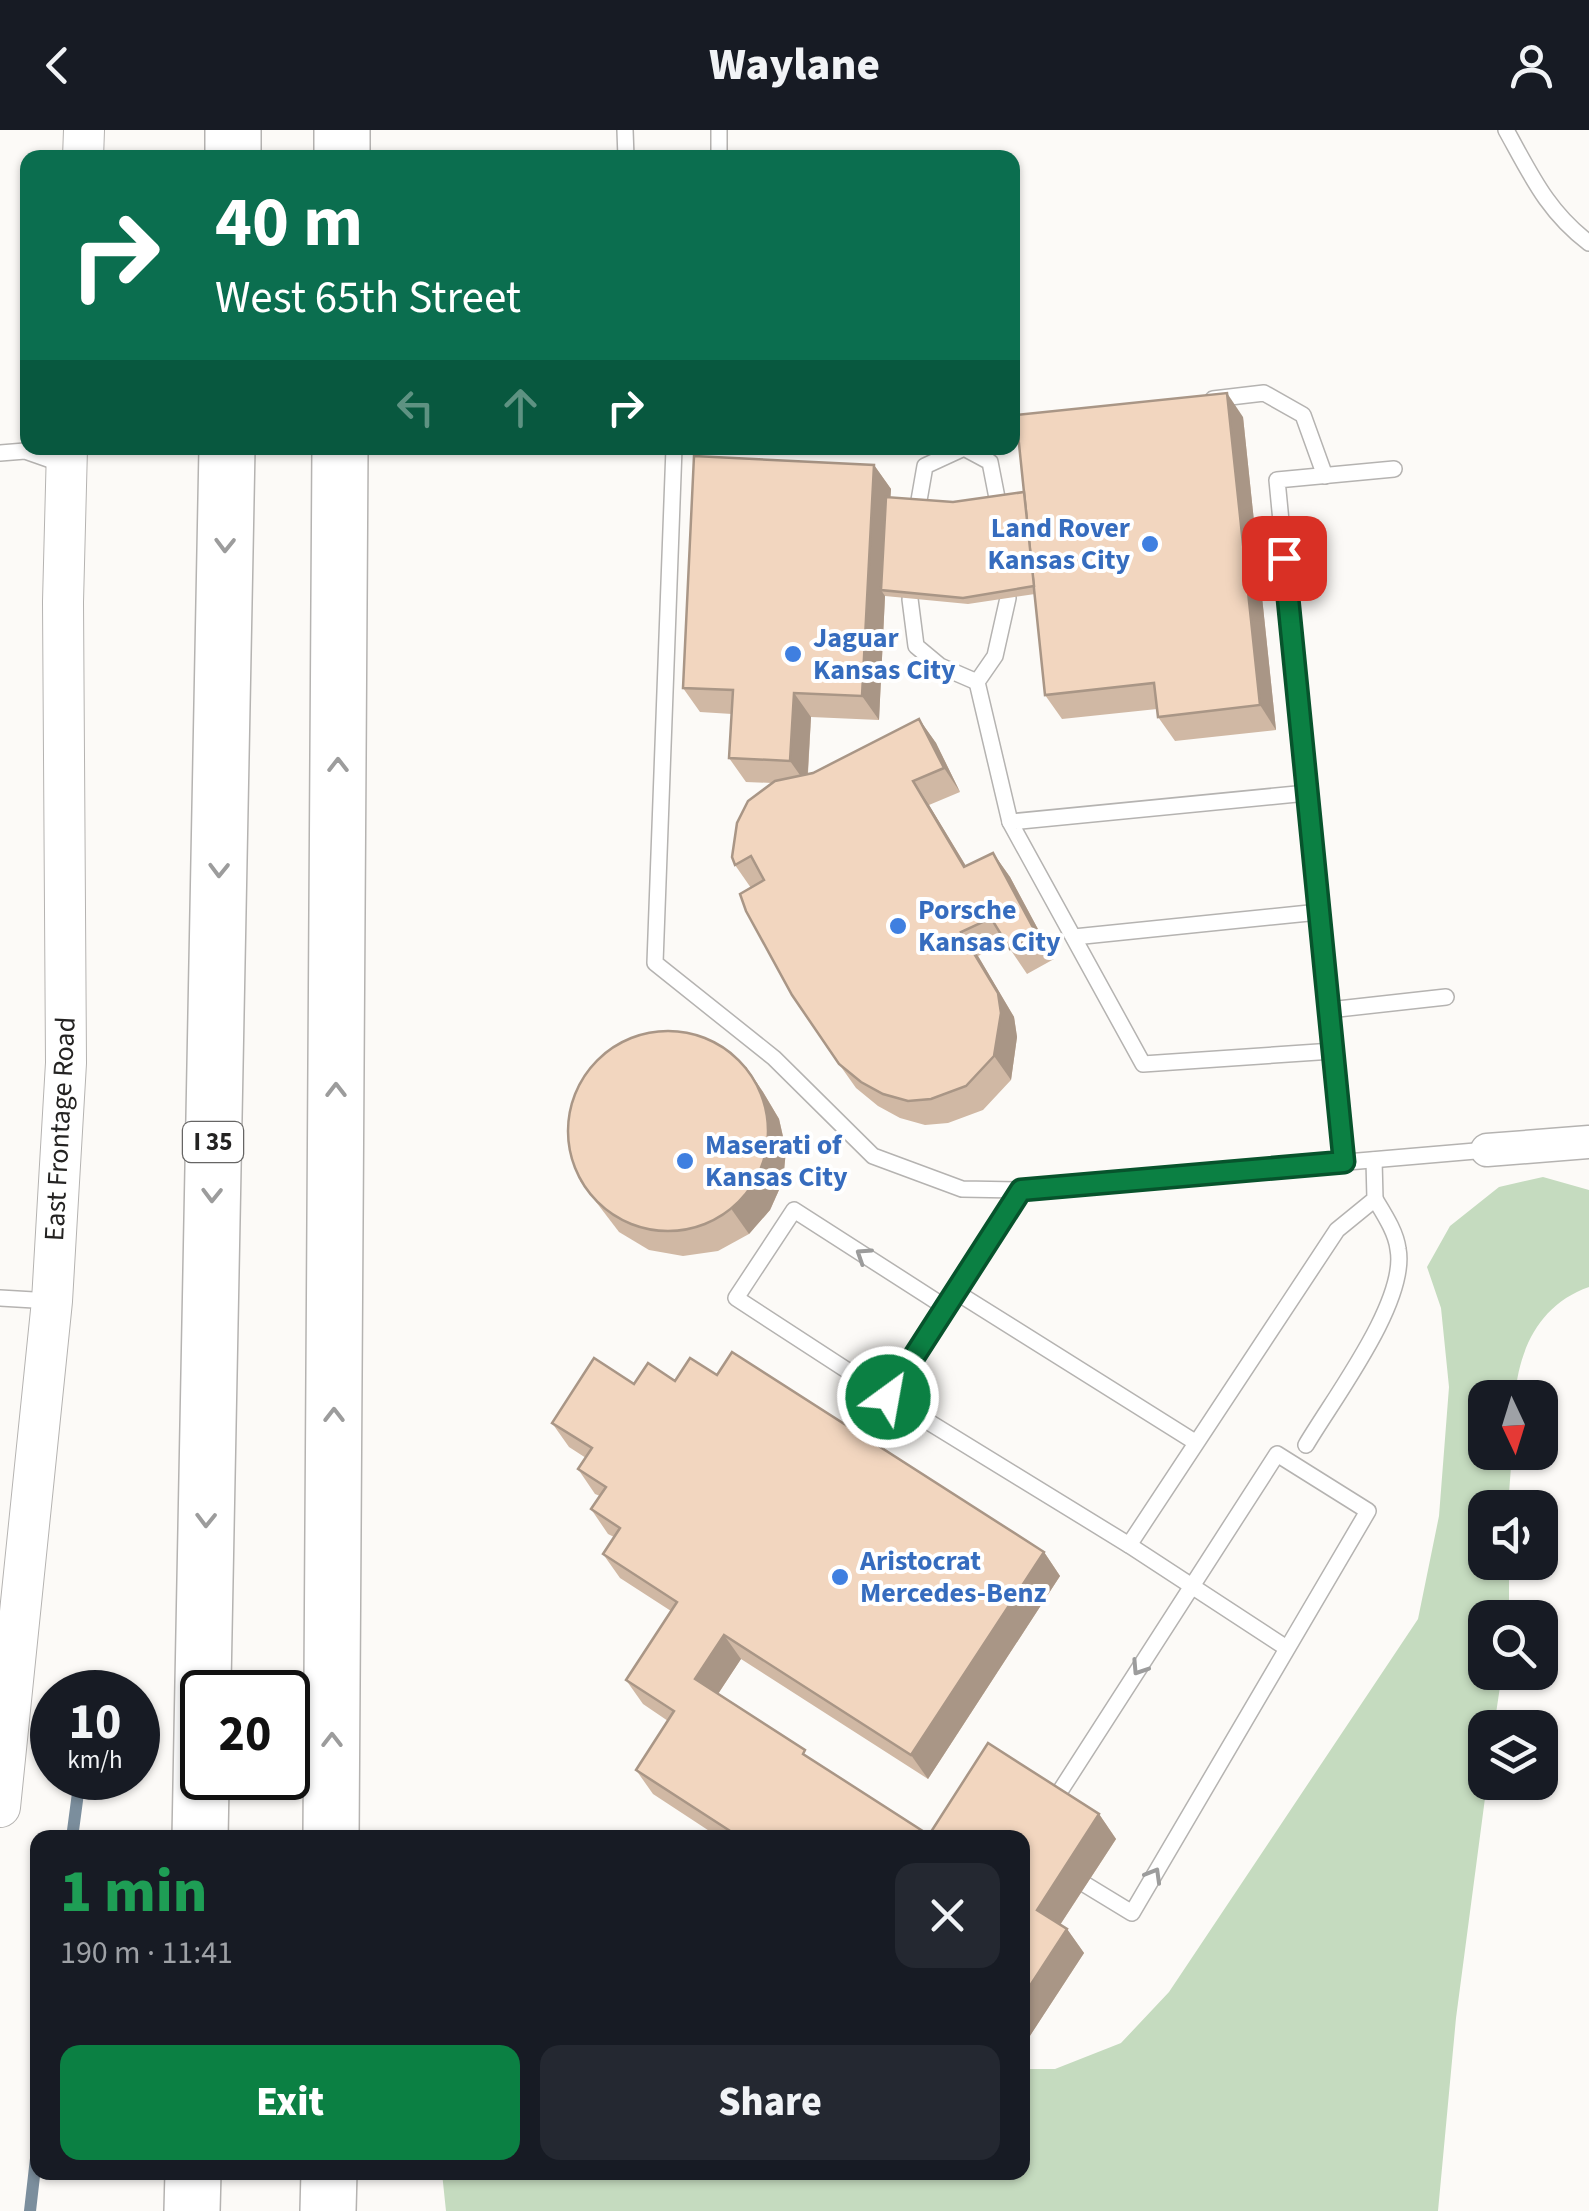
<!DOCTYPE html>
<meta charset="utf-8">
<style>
:root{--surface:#171b24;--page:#242831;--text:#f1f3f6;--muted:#9ea1a6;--accent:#0b8043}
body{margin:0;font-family:"Source Sans 3",sans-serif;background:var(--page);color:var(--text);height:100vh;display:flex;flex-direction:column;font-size:38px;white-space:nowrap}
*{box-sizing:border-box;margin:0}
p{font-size:32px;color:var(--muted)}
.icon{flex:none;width:55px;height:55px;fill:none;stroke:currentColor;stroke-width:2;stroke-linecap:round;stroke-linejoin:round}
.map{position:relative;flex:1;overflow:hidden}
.drawer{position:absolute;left:30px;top:1700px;width:1000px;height:350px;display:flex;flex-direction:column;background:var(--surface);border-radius:20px;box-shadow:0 2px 8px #0004}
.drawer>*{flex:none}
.banner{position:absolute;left:20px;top:20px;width:1000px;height:305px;border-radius:20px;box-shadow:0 2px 8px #0004;background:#0b6e4f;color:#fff;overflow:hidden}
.needle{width:65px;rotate:176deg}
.fabs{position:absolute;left:1468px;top:1250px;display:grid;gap:20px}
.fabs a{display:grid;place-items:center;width:90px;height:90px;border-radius:20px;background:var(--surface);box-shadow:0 2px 8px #0004;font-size:50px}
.speed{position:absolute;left:30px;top:1540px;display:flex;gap:20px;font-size:50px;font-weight:700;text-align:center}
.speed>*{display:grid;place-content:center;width:130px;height:130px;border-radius:50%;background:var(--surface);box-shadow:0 2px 8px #0004;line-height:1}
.speed small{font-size:25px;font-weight:400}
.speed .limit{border:5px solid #111;border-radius:15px;background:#fff;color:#111}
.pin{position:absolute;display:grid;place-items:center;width:85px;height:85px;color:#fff;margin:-42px;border-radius:20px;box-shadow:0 5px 15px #0006}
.me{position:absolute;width:110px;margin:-55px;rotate:32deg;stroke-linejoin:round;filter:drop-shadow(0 0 8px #0008)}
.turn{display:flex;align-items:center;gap:35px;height:210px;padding:0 30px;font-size:45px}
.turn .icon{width:130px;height:130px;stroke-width:2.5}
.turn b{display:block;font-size:70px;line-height:85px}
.lanes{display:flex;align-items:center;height:95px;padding:0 30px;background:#0003;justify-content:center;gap:50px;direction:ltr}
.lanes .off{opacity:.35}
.round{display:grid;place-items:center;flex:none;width:105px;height:105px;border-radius:20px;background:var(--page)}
.overview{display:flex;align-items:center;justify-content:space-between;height:170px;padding:0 30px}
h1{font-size:60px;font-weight:800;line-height:75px;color:#1e9e55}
.primary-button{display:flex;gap:20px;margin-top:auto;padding:20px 30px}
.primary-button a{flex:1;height:115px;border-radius:20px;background:var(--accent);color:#fff;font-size:40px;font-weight:800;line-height:115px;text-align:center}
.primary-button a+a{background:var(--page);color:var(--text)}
header{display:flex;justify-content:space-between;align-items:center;height:130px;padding:0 30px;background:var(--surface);font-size:45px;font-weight:800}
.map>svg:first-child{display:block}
.green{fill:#c5dbbf}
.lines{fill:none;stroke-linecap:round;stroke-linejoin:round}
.stream{stroke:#7b8e9d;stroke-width:12}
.service-casing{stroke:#b5b3b1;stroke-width:18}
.minor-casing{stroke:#b5b3b1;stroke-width:35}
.tertiary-casing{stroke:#b5b3b1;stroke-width:42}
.motorway-casing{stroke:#b5b3b1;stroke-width:58}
.service{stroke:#fff;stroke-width:15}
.minor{stroke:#fff;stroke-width:32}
.tertiary{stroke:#fff;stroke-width:40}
.motorway{stroke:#fff;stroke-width:55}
.wall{fill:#d0b8a4}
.shaded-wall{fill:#a99686}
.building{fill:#f2d6bf;stroke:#a99686;stroke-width:2.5}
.oneway{stroke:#9c9c9c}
.route-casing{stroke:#07532c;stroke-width:25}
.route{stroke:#0b8043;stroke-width:18}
.shop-dot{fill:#3f7fe0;stroke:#fff;stroke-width:4}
.labels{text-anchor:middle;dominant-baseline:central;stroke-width:8;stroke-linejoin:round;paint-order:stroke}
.shield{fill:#fff;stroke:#666564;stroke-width:2.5}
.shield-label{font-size:25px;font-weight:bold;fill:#242322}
.shop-label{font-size:28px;font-weight:bold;fill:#366cbe;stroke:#fff;text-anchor:start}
.street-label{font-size:28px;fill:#242322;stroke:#fff}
</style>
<header><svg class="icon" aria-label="back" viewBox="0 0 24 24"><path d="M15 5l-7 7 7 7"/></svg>Waylane<svg class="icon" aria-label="person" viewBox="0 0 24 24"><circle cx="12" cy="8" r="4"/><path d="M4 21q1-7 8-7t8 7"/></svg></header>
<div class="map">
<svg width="1589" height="2081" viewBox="0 0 1589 2081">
<rect width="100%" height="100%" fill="#fcfaf7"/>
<path class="green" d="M 1543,1047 L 1589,1060 L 1589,1157 C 1540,1174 1519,1218 1515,1267 L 1485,1268 L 1485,1322 L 1512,1323 L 1508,1377 L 1485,1378 L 1485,1432 L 1509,1433 L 1509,1487 L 1485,1488 L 1485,1542 L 1502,1543 L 1494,1597 L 1485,1598 L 1487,1653 L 1456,1888 L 1438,2081 L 446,2081 L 442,2043 L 1022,2042 L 1023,1939 L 1055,1939 L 1121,1913 L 1169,1862 L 1418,1489 L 1439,1386 L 1449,1257 L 1441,1178 L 1427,1137 L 1450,1096 L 1499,1057 Z"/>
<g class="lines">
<g class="stream">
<polyline points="72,1708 80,1648"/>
<polyline points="30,2081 38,2011"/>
</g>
<g class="service-casing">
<g id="service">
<polyline points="625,0 626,28"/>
<path d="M 1506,0 C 1531,45 1547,81 1589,113"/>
<polyline points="719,28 719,0"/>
<polyline points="1213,269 1264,263 1303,285 1325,346"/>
<polyline points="674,318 655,833 774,928 873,1026 962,1059 1021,1060 1487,1020"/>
<polyline points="0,323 25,321 62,334"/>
<polyline points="918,376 925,336 964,318 990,332 998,373"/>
<polyline points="1008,468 995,526 977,552 1010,692"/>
<polyline points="910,469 916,516 940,536 977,552"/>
<polyline points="1307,663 1010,692 1143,934 1333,921"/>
<polyline points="1074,807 1319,782"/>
<polyline points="1329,880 1446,867"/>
<polyline points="1343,1032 1277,350 1394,339"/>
<polyline points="1021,1060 888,1267 1129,1415 1337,1100 1375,1069 1374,1030"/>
<polyline points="956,1162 1195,1312"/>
<polyline points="0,1168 51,1171"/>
<polyline points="888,1267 736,1168 794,1080 945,1177"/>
<path d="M 1306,1315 C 1333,1269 1408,1171 1398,1119 C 1396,1102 1384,1084 1375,1069"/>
<polyline points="1129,1415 1285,1517"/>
<polyline points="1055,1669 1277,1324 1368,1381 1132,1783 1086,1755"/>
</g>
</g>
<g class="minor-casing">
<polyline id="minor" points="1487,1020 1589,1012"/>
</g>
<g class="tertiary-casing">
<g id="tertiary">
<polyline points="83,28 84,0"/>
<polyline points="0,1677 52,1171 66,933 63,472 67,318"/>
</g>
</g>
<g class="motorway-casing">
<g id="motorway">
<polyline points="233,28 233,0"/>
<polyline points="342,28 342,0"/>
<polyline points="200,1708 227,318"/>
<polyline points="331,1708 340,318"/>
<polyline points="192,2081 193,2042"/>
<polyline points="328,2081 329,2042"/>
</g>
</g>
<use href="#service" class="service"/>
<use href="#minor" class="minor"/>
<use href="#tertiary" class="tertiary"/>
<use href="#motorway" class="motorway"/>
</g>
<g class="wall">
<polygon points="1243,287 1276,600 1175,611 1158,587 1157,579 1062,589 1045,565 1035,464 968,474 885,466 879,590 811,587 808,644 813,643 919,589 936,613 960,662 929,675 966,736 993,723 1010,747 1054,829 1027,844 1006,813 978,826 1014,887 1017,907 1011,950 983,980 948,993 925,995 900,988 878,976 856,958 839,934 751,758 735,735 772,653 746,652 729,628 732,584 700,582 683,558 874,335 891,359 890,367 953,372 1024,362"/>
<polygon points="746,937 763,962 779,989 786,1020 783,1051 770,1080 749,1104 718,1121 683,1126 649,1120 619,1102 580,1051"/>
<polygon points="717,1245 1044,1422 1060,1446 928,1649 741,1529 718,1564 812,1630 929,1705 1099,1684 1116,1709 1060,1795 1067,1799 1084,1823 1022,1918 1022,1708 720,1708 653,1664 636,1640 668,1591 643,1574 626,1550 671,1481 620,1448 603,1424 614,1407 608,1404 591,1379 600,1366 595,1364 578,1339 586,1328 569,1317 552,1293 634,1254"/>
</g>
<g class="shaded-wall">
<polygon points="1227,263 1243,287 1276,600 1260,575"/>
<polygon points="874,335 891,359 886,460 881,460 885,466 879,590 862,566"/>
<polygon points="794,563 811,587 807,655 790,631"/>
<polygon points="919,589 936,613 960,662 944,638"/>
<polygon points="913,651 929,675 981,761 964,737"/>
<polygon points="993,723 1010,747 1054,829 1037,805"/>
<polygon points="961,802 978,826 1014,887 1017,907 1011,950 994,926"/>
<polygon points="746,937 763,962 779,989 786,1020 783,1051 770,1080 749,1104 732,1080"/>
<polygon points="1044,1422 1060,1446 928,1649 911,1625"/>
<polygon points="724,1505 741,1529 712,1573 695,1549"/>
<polygon points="1099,1684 1116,1709 1054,1804 1037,1780"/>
<polygon points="1067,1799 1084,1823 1022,1918 1022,1868"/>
</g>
<g class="building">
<polygon points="1227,263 1260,575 1158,587 1154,553 1045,565 1016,285"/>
<polygon points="694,326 874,335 862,566 794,563 790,631 729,628 733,560 683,558"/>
<polygon points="1024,362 1034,456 963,468 881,460 886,367 953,372"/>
<polygon points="919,589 944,638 913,651 964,737 993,723 1037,805 1010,819 991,788 961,802 998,863 1001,883 994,926 966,956 931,969 908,971 883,964 861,952 839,934 792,865 746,781 740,764 764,750 751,726 735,735 732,727 737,693 748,671 775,651 813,643"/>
<circle cx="668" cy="1001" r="100"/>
<polygon points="732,1222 1044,1422 911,1625 724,1505 695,1549 805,1620 803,1624 929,1705 988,1613 1099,1684 1037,1780 1067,1799 1022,1868 1022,1708 741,1708 636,1640 674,1581 626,1550 677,1472 603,1424 620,1398 591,1379 606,1357 578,1339 592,1318 552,1293 594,1228 634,1254 648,1233 675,1251 690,1228 717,1245"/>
</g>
<defs><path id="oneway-chevron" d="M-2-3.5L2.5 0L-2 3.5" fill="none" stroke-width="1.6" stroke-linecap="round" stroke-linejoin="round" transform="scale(2.5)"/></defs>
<g class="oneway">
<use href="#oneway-chevron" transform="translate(225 415) rotate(91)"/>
<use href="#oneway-chevron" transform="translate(338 635) rotate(-90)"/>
<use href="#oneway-chevron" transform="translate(219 740) rotate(91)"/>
<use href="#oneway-chevron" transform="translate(336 960) rotate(-90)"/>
<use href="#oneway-chevron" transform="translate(212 1065) rotate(91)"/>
<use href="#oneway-chevron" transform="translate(863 1125) rotate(-147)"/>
<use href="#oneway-chevron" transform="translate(334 1285) rotate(-90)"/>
<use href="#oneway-chevron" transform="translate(206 1390) rotate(91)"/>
<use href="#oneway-chevron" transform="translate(1139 1538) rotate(123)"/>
<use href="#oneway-chevron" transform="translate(332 1610) rotate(-90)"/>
<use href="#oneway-chevron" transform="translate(1154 1745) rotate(-60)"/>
</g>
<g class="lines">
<g class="route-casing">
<polyline id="route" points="888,1267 1021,1060 1344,1032 1284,428"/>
</g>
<use href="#route" class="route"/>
</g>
<g class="shop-dot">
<circle cx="1150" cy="414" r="10"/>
<circle cx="793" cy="524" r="10"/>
<circle cx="898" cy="796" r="10"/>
<circle cx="685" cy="1031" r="10"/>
<circle cx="840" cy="1447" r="10"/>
</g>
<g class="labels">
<rect class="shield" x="183" y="992" width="60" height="40" rx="8"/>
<g class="shield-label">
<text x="213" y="1012">I 35</text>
</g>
<g class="shop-label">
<text x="1130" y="398" text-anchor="end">Land Rover<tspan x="1130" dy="32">Kansas City</tspan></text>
<text x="813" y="508">Jaguar<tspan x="813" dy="32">Kansas City</tspan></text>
<text x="918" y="780">Porsche<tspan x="918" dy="32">Kansas City</tspan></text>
<text x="705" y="1015">Maserati of<tspan x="705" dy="32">Kansas City</tspan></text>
<text x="860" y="1431">Aristocrat<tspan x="860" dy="32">Mercedes-Benz</tspan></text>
</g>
<g class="street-label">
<text transform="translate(60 999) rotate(-87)">East Frontage Road</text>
</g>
</g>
</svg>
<div class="fabs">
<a><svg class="needle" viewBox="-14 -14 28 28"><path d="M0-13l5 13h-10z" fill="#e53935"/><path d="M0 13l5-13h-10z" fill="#9ea1a6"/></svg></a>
<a><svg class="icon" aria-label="sound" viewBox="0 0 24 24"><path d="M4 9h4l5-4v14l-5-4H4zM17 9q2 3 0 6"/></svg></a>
<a><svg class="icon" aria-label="search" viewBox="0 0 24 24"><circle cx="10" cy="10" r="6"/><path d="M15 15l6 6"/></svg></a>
<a><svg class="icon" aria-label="layers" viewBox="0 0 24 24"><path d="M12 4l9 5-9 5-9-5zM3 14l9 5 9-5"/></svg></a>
</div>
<div class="speed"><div>10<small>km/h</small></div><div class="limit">20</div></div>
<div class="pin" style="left:1284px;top:428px;background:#d93025"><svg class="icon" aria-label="arrive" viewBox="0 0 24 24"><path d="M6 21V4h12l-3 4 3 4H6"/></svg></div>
<svg class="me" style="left:888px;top:1267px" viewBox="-20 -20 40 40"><circle r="17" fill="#0b8043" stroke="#fff" stroke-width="3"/><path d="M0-11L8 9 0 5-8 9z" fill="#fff"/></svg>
<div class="banner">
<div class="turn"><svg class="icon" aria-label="right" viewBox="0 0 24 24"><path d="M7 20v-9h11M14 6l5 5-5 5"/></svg><div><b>40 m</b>West 65th Street</div></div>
<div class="lanes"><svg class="icon off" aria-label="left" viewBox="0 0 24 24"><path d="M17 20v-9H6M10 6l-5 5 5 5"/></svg><svg class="icon off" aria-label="ahead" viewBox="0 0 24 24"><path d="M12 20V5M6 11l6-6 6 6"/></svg><svg class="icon" aria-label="right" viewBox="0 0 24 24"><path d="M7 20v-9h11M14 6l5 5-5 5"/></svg></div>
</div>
<section class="drawer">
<div class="overview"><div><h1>1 min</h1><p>190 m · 11:41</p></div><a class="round"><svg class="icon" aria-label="close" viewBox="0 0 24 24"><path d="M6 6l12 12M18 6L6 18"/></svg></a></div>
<div class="primary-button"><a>Exit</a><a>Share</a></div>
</section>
</div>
